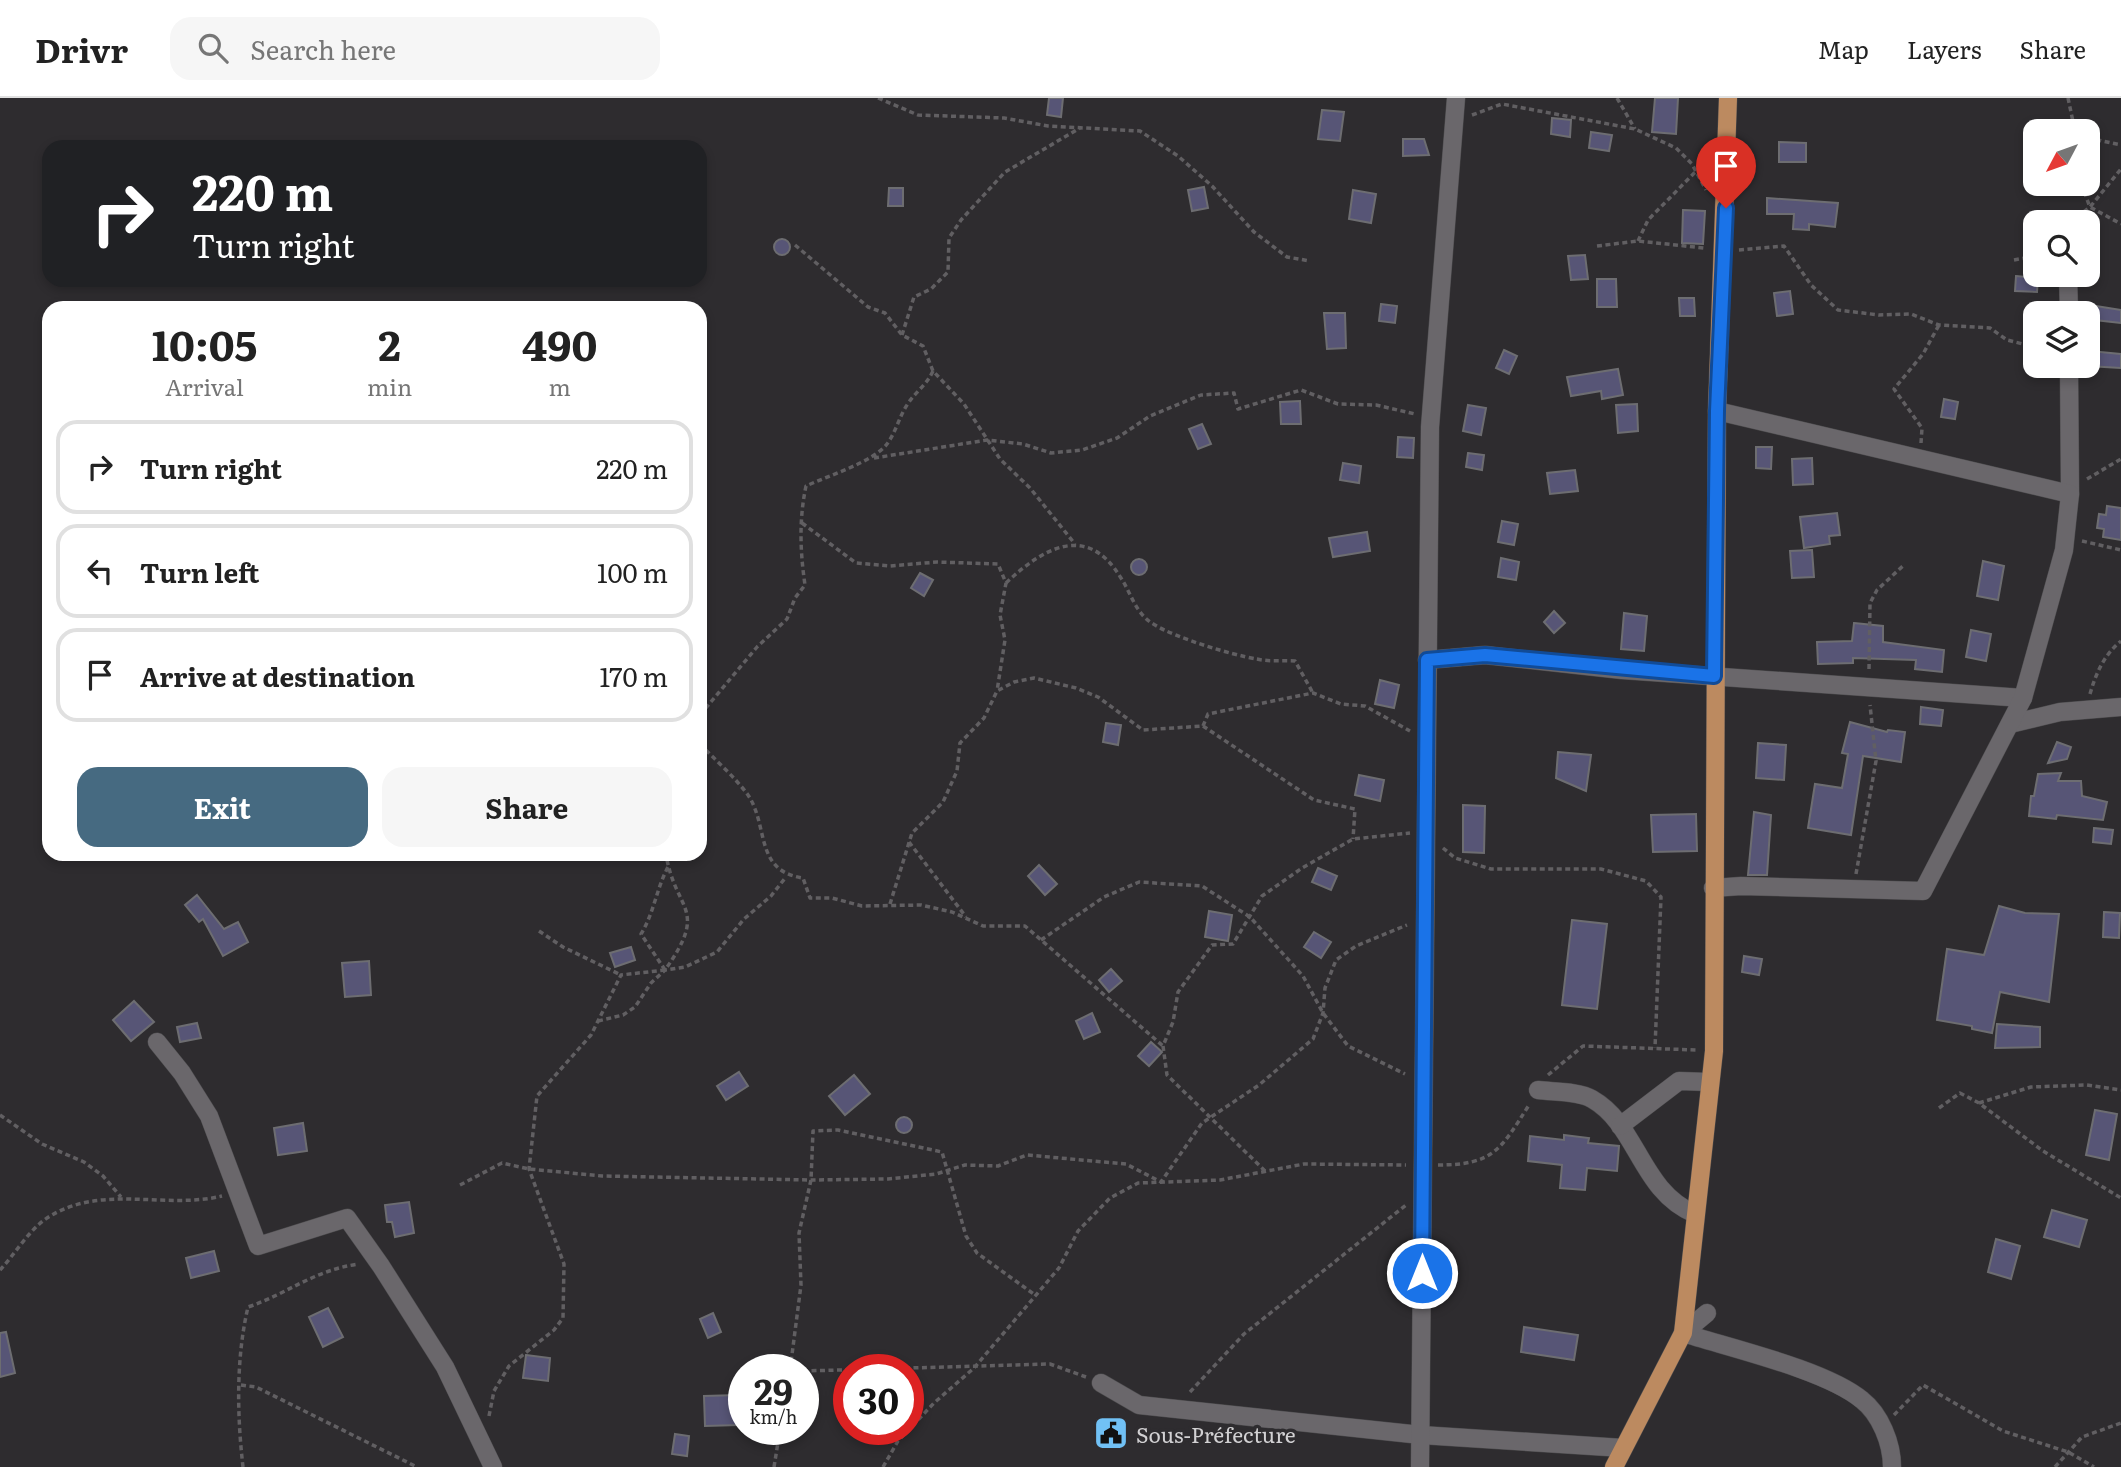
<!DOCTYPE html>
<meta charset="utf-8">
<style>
:root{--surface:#fff;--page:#f6f6f6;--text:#222;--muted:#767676;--line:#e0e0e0;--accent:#466a81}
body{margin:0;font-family:Literata,serif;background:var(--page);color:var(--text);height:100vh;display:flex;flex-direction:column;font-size:26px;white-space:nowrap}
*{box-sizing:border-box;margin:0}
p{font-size:23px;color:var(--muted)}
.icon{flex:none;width:38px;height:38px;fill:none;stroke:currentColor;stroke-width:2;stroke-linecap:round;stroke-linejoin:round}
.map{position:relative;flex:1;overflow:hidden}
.drawer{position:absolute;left:42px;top:203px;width:665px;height:560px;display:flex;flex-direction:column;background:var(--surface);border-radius:21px;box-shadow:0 4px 10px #0003}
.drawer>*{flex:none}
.guide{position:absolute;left:42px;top:42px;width:665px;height:147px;border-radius:21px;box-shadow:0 4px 10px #0003;background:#202124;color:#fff;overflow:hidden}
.needle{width:46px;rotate:229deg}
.tools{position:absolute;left:2023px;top:21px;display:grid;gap:14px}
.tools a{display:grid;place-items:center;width:77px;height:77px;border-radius:14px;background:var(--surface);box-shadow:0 4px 10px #0003;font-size:35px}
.speed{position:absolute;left:728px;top:1256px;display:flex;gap:14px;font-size:35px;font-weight:700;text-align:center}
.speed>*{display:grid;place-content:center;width:91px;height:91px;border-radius:50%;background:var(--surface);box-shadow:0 4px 10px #0003;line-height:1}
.speed small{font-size:18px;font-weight:400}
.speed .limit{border:10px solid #d22;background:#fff;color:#111}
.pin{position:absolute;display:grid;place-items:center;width:60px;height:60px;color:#fff;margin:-72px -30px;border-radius:50% 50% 50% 0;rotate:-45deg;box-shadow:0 0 7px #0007}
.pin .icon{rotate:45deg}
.me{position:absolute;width:77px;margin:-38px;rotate:0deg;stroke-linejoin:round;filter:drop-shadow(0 0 5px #0008)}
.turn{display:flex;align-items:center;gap:24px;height:147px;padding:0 35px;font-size:32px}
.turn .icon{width:91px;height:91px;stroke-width:2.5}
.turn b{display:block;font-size:49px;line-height:60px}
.eta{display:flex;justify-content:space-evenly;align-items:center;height:119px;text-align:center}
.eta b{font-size:42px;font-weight:700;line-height:49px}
.primary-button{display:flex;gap:14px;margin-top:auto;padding:14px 35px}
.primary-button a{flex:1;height:80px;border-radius:21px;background:var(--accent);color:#fff;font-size:28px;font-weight:700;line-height:80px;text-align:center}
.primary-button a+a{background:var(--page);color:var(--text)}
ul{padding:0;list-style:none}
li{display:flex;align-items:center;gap:21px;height:94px;margin:0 14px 10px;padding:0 21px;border:4px solid var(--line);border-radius:21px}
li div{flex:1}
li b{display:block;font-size:26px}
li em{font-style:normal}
header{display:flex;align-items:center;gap:42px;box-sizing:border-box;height:98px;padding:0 35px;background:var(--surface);border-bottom:2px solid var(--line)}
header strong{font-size:33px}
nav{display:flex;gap:38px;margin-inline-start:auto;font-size:24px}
.search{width:490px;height:63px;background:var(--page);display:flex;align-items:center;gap:18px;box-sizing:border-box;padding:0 24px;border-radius:21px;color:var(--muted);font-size:26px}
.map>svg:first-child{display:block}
.building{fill:#575576;stroke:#6d6d71;stroke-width:2}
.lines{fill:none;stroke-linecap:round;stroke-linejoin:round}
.minor-casing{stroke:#4b4a4c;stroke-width:19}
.major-casing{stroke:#4b4a4c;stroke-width:19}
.path{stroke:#615f62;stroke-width:3.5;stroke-dasharray:5 3.5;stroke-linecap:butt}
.minor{stroke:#6a676b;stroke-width:18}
.major{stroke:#bc8a60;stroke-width:18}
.route-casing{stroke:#114b97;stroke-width:18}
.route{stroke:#1a73e8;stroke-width:12}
.labels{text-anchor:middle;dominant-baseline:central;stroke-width:7;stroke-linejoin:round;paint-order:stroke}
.poi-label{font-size:21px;fill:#d2d1d3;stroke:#2e2c2f;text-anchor:start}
</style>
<header>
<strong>Drivr</strong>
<div class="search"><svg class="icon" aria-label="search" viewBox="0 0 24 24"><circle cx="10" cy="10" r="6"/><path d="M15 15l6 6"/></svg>Search here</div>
<nav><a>Map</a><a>Layers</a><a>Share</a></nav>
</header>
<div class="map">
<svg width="2121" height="1369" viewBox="0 0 2121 1369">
<rect width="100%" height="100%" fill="#2e2c2f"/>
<g class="building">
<polygon points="1049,0 1063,0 1061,19 1047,17"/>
<polygon points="1655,0 1678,0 1676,36 1652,34"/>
<polygon points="1322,12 1344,14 1340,43 1318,41"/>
<polygon points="1552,20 1571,22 1570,39 1551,36"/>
<polygon points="1591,34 1612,37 1609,53 1589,50"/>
<polygon points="1403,41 1424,41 1429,57 1403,58"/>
<polygon points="1779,44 1806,45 1806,64 1779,64"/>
<polygon points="1204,89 1208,110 1192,113 1188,92"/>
<polygon points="889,90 903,90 903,108 888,108"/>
<polygon points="1353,92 1376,96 1371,125 1349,121"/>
<polygon points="1767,100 1838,105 1835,129 1809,126 1809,132 1793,131 1794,116 1767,116"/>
<polygon points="1683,112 1705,113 1703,146 1682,145"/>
<circle cx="782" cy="149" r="8"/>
<polygon points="1585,157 1588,181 1571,182 1568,158"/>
<polygon points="2016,178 2038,180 2037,194 2015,193"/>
<polygon points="1597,181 1616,181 1617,209 1597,209"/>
<polygon points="1790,193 1793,216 1777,218 1774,195"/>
<polygon points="1679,200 1694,200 1695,218 1680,218"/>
<polygon points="1381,206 1397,208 1395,225 1379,223"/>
<polygon points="2096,208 2121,212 2121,225 2095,222"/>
<polygon points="1324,215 1345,215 1346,250 1327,251"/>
<polygon points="1504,252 1517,258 1509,276 1496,270"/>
<polygon points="2090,253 2121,256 2121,270 2088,268"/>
<polygon points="1618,271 1623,297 1602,301 1601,293 1571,298 1567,279"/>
<polygon points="1944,301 1958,304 1955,321 1941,319"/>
<polygon points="1300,303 1301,326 1281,326 1280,304"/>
<polygon points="1637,306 1638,333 1618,335 1616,307"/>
<polygon points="1468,307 1486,310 1481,337 1463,333"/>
<polygon points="1202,326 1211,346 1198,351 1189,331"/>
<polygon points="1398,339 1414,340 1413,360 1397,359"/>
<polygon points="1756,349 1772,349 1771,371 1756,370"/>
<polygon points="1468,355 1484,357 1482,372 1466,369"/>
<polygon points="1812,360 1813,386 1793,387 1792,361"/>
<polygon points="1343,365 1361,368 1359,385 1340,382"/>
<polygon points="1575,372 1578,393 1550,396 1547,375"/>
<polygon points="2107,408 2121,410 2121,442 2103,439 2104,431 2097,430 2099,416 2106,417"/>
<polygon points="1837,415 1840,437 1829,438 1830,446 1804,450 1800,419"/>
<polygon points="1502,423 1518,426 1514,447 1498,444"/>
<polygon points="1367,434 1370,453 1333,459 1329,440"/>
<polygon points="1812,452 1814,479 1792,480 1790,453"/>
<polygon points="1501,460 1519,464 1516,482 1498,479"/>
<circle cx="1139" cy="469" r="8"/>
<polygon points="1983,463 2004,468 1998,502 1977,498"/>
<polygon points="920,475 933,482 924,498 911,490"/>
<polygon points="1554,513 1565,525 1554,535 1544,524"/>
<polygon points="1624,515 1647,518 1644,553 1621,551"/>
<polygon points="1854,525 1883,528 1883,544 1944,552 1942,574 1915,571 1916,562 1853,560 1853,565 1818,566 1817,544 1852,543"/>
<polygon points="1971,532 1991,536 1986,563 1966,559"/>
<polygon points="1380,582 1399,587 1394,610 1375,606"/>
<polygon points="1921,609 1943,612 1941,628 1920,626"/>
<polygon points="1850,624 1887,634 1888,632 1905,634 1901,664 1863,658 1851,737 1808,730 1815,686 1842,690 1848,656 1842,655"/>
<polygon points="1106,625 1121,627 1118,647 1103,644"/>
<polygon points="2057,644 2071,649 2067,661 2048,665"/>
<polygon points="1758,645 1786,647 1784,682 1756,680"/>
<polygon points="1558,654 1591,657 1586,693 1556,680"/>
<polygon points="2061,675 2058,683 2081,683 2082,698 2107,704 2103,722 2057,717 2056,721 2029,718 2031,698 2034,698 2038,676"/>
<polygon points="1359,677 1384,682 1380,703 1355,697"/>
<polygon points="1463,707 1485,708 1484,755 1463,754"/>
<polygon points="1754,714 1771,717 1767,777 1748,777"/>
<polygon points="1696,716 1697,753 1653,754 1651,717"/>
<polygon points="2094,730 2113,732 2111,746 2093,744"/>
<polygon points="1039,767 1057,786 1045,797 1028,778"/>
<polygon points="1318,770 1337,778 1331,792 1312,784"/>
<polygon points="197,797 224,831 238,824 248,844 223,858 203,821 199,824 185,807"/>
<polygon points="1999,808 2025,815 2059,816 2049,904 2000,894 1992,935 1972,931 1972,928 1937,922 1947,851 1984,857"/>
<polygon points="1209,813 1232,817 1228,843 1205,839"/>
<polygon points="2104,814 2120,815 2119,840 2103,839"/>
<polygon points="1572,822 1607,826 1597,911 1562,907"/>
<polygon points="1314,834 1331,844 1321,860 1304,849"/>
<polygon points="631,849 635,862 615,869 610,855"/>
<polygon points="1744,858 1762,861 1759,877 1742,874"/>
<polygon points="369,863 371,897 345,899 342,865"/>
<polygon points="1111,871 1122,883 1109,894 1099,882"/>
<polygon points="134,903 154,924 131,943 113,922"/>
<polygon points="1092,915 1100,934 1084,941 1076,923"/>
<polygon points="197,925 201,940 180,944 177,929"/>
<polygon points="1997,926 2040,929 2040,949 1995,950"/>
<polygon points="1151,944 1162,954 1149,968 1138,958"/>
<polygon points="739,974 748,988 726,1002 717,988"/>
<polygon points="854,977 870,996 845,1017 829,998"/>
<polygon points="2095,1012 2117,1016 2109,1062 2086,1057"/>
<circle cx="904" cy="1027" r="8"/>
<polygon points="303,1025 307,1053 278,1057 274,1030"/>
<polygon points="1564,1037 1589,1040 1588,1045 1619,1048 1617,1073 1587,1070 1585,1092 1560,1090 1562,1067 1528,1063 1530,1038 1564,1042"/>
<polygon points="409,1104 414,1135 395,1139 392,1124 387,1124 385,1107"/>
<polygon points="2052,1112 2087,1122 2079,1149 2044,1139"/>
<polygon points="1996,1141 2020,1148 2011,1181 1988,1174"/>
<polygon points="214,1153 219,1173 191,1180 186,1160"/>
<polygon points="328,1210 343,1239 323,1249 309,1219"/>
<polygon points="713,1215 721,1234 708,1240 700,1221"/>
<polygon points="1524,1229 1578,1237 1574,1262 1521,1254"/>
<polygon points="6,1234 15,1275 0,1279 0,1235"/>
<polygon points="526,1257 550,1260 548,1283 523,1280"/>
<polygon points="738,1297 739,1327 705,1328 704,1298"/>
<polygon points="675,1336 689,1338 687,1358 672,1356"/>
</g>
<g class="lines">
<g class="minor-casing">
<g id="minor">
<polyline points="2068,177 2069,215"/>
<polyline points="2069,268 2070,396"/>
<polyline points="1427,562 1485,557 1622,572 2023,600"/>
<polyline points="2010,626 2060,614 2121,609"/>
<polyline points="1713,790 1741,788 1923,793 2023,600 2064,452 2070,396 1717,313"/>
<polyline points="157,944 182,975 209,1018 258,1148 347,1120 381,1168 445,1269 493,1369"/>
<path d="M 1538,992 C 1553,994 1579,993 1592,1001 C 1638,1027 1640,1093 1695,1116"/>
<polyline points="1620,1028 1679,983 1709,984"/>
<path d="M 1683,1235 C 1730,1250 1826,1272 1862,1302 C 1880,1316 1892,1345 1892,1369"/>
<polyline points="1683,1235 1707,1215"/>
<polyline points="1101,1285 1139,1307 1421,1337 1623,1350"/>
<polyline points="1420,1369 1430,329 1456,0"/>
</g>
</g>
<g class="major-casing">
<polyline id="major" points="1614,1369 1683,1235 1714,953 1717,313 1728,0"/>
</g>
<g class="path">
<polyline points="878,0 918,17 1004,20 1048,28 1140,33 1178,58 1212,88 1254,134 1287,159 1310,163"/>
<polyline points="1617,0 1635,31"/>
<polyline points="2068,0 2075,33"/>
<polyline points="1472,17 1502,6 1635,31 1676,50 1692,66 1706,92"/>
<polyline points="2088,40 2121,47"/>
<polyline points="2081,86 2090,109 2121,126"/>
<polyline points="2070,124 2090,109 2121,71"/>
<polyline points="1638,143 1648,122 1709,60"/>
<polyline points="795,147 868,209 885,215 902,237 923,248 933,273 964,306 1000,361 1030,390 1075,446"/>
<polyline points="1597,148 1638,143 1704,150"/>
<polyline points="1739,152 1784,148 1811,187 1838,212 1879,217 1911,216 1939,227 1990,230 2007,242 2035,249"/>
<polyline points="2014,162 2035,158"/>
<polyline points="902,237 914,199 931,191 948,174 949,140 961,122 1005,74 1080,30"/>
<polyline points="1921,345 1922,330 1894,291 1923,256 1939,227"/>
<polyline points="874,360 987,342 1023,346 1051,355 1082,352 1117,340 1150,318 1201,297 1234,295 1238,311 1301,292 1338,306 1376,307 1415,316"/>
<polyline points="2087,381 2121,361"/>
<polyline points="802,425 856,465 890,468 937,464 998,466 1006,485 1000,517 1005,542 997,593"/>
<polyline points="2082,443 2121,452"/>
<path d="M 1006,485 C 1043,450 1087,424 1121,480 C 1132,497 1136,517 1155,527 C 1176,540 1232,557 1257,561 C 1269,564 1282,562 1295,563 L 1313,595"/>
<polyline points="1869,571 1870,505 1877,492 1905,466"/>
<path d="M 2090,596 C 2096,575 2104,557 2121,543"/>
<path d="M 700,617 L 757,549 L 787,521 L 795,500 L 805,487 C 800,453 799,421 806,388 C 830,377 873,364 887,346 C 896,334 899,319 907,307 C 915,294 926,288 933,273"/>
<polyline points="1203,628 1208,616 1313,595 1341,606 1365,608 1410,633"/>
<path d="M 700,646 C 715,662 735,679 748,697 C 769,728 754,773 803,780 L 810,800 L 832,800 L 862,808 L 921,807 L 952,814 L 983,828 L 1025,828 L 1163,948"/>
<polyline points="909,744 966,819"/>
<polyline points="1443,750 1455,760 1491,771 1601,771 1646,783 1661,799 1655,950"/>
<polyline points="1856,776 1876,663 1870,607"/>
<polyline points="890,806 912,735 943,704 957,673 960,645 984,620 997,593 1014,584 1034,580 1076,590 1098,599 1143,632 1203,628 1314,702 1355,711 1353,741"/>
<polyline points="539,833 563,849 621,877"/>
<polyline points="1041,842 1104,799 1139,784 1202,788 1250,819 1303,878 1323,915 1348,948 1405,976"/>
<path d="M 665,872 L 641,836 C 654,815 656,792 668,769"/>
<polyline points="598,923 623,917 635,909 651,885 665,872 685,869 717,854 744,821 771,798 786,779"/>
<polyline points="1548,977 1583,948 1697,952"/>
<polyline points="1979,1005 2031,989 2087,987 2121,992"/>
<polyline points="1939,1010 1960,995 1979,1005 2043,1053 2121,1100"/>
<polyline points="0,1017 42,1046 84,1064 103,1078 121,1099"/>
<path d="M 1438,1067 C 1494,1067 1501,1051 1529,1007"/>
<polyline points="1265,1073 1167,977 1163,948 1173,924 1178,894 1212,847 1233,846 1262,798 1302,770 1353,741 1410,735"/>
<polyline points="460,1087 502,1065 529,1071 602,1078 811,1082 888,1081 936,1076 965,1067 998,1068 1027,1057 1126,1066 1161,1084 1202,1025 1259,987 1313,941 1323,915 1325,890 1336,862 1356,848 1407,827"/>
<path d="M 0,1172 C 15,1156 29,1132 47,1120 C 101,1085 164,1112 222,1098"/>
<polyline points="790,1272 801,1187 799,1135 811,1082 813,1033 838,1032 942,1054 966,1138 977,1155 1035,1197"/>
<polyline points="803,1273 1050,1266 1086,1279"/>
<polyline points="241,1287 256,1289 417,1369"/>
<polyline points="1190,1294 1244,1236 1406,1107"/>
<polyline points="1894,1317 1923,1287 2003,1333 2068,1354 2094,1369"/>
<path d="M 489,1318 L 494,1293 L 509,1268 L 554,1232 L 563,1220 L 564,1166 L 529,1071 L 537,998 L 591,937 L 621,877 L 665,872 C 710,809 675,814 666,756"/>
<path d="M 243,1369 C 237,1317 236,1260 248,1209 C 289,1195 314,1172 359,1166"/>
<polyline points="774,1369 780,1332"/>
<polyline points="883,1369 898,1343 934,1305 974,1270 1059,1170 1078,1133 1110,1100 1138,1085 1220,1082 1304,1066 1406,1067"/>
<polyline points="2055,1369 2082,1339 2121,1325"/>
</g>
<use href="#minor" class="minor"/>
<use href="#major" class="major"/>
</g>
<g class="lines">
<g class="route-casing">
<polyline id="route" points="1422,1175 1427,562 1485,557 1714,578 1717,313 1726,110"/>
</g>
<use href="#route" class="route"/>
</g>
<defs>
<g id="civic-square" transform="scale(1.75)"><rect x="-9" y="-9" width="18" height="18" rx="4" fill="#71c1f5" stroke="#2e2c2f"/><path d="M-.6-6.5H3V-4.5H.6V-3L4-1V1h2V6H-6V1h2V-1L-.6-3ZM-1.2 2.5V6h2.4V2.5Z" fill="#111"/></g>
</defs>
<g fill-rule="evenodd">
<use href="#civic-square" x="1111" y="1335"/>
</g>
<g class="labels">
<g class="poi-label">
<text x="1136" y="1335">Sous-Préfecture</text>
</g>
</g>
</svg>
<div class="tools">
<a><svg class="needle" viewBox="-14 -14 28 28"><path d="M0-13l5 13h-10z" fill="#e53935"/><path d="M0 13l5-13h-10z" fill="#767676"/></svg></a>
<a><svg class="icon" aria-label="search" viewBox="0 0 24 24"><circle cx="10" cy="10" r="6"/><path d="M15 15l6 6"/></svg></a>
<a><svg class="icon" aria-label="layers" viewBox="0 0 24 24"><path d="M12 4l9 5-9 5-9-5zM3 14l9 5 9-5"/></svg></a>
</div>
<div class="speed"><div>29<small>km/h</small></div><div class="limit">30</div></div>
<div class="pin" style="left:1726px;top:110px;background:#d93025"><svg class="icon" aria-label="arrive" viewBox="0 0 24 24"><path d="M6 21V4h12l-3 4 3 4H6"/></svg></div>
<svg class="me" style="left:1422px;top:1175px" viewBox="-20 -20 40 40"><circle r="17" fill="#1a73e8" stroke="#fff" stroke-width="3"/><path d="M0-11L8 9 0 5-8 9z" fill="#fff"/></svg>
<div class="guide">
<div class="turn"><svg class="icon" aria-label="right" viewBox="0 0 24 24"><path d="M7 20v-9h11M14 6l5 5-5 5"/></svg><div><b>220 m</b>Turn right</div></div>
</div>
<section class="drawer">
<div class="eta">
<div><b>10:05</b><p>Arrival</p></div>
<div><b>2</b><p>min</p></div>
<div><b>490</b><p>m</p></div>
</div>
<ul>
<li><svg class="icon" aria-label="right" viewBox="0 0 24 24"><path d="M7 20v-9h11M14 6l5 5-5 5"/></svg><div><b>Turn right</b></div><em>220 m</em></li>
<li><svg class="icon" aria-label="left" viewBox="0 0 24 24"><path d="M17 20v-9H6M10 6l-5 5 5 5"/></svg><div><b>Turn left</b></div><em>100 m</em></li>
<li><svg class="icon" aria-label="arrive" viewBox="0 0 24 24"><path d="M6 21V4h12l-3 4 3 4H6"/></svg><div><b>Arrive at destination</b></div><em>170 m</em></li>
</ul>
<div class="primary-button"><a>Exit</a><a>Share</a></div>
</section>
</div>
